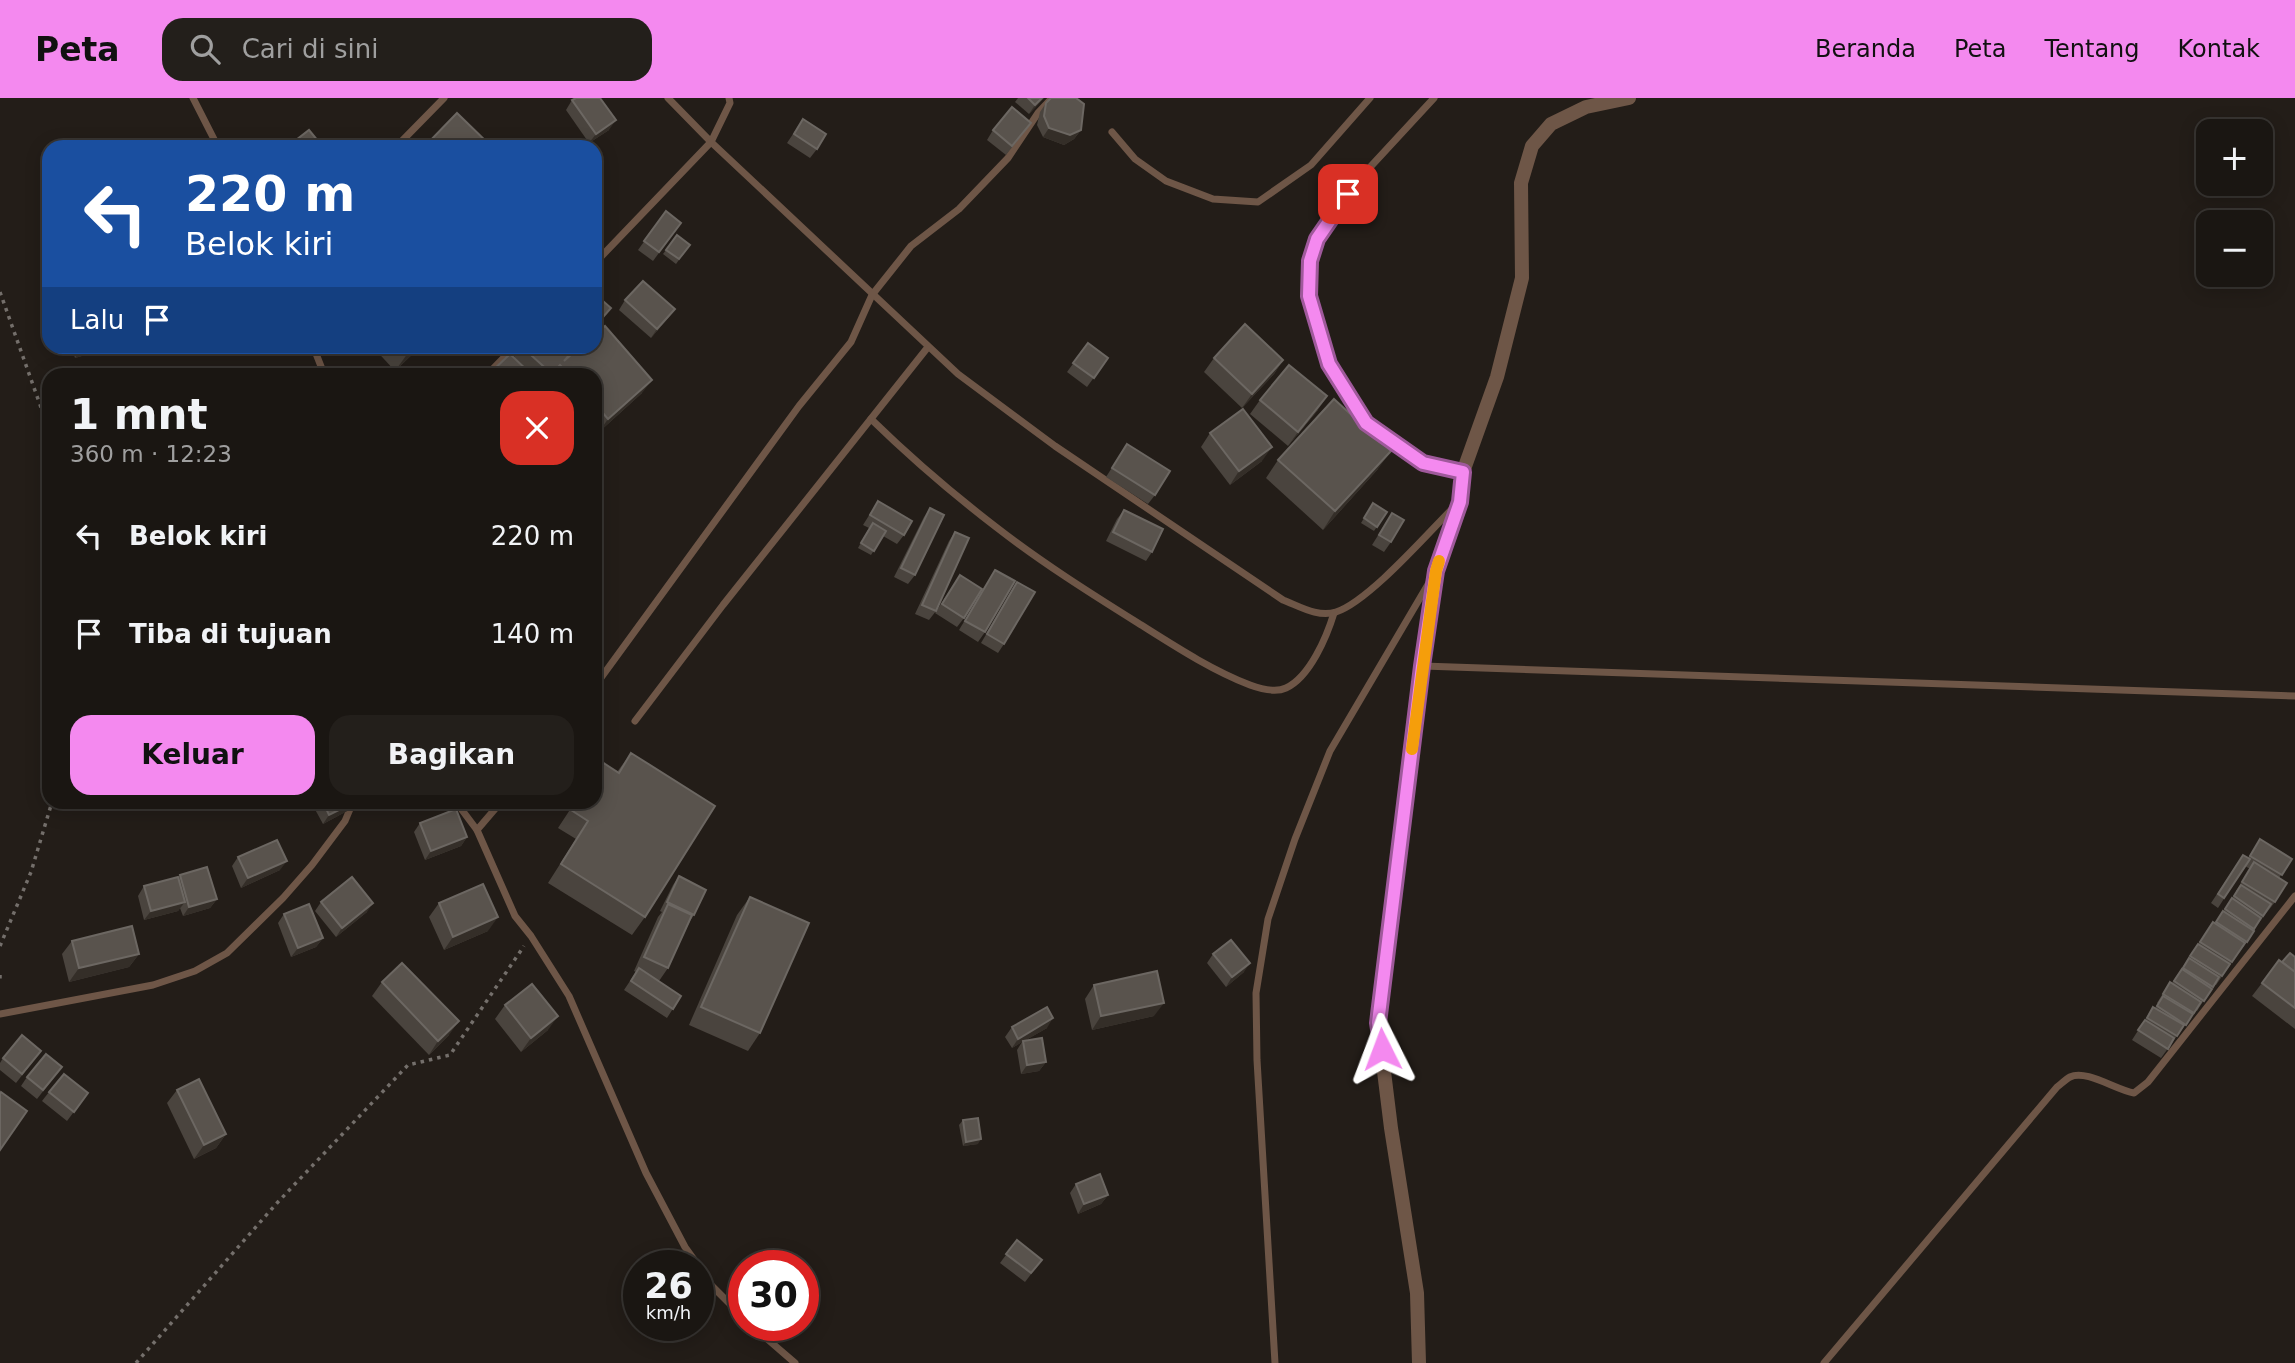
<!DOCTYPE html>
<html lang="id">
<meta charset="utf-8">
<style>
:root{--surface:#1a1612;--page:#231f1b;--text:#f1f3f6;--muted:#9f9f9f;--line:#383532;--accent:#f489ef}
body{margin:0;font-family:"DejaVu Sans",sans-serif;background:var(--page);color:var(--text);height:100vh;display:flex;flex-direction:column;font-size:26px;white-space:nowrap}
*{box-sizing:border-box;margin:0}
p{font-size:23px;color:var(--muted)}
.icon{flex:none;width:38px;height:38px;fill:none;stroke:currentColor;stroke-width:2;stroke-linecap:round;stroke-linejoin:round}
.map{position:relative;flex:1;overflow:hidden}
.panel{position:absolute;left:42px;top:270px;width:560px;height:441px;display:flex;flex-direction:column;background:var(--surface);border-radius:21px;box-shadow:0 4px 18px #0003,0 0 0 2px var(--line)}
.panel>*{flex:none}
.guide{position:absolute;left:42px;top:42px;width:560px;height:214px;border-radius:21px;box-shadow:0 4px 18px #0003,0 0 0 2px var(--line);background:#1a4fa0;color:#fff;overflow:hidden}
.controls{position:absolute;left:2196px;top:21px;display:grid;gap:14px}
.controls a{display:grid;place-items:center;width:77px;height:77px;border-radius:14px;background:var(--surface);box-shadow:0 4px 18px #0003,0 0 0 2px var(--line);font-size:35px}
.speed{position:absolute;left:623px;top:1152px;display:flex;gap:14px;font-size:35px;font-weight:700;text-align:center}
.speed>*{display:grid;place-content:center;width:91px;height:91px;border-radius:50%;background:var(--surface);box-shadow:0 4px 18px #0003,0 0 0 2px var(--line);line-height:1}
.speed small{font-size:18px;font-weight:400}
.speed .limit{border:10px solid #d22;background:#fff;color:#111}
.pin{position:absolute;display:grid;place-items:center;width:60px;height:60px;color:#fff;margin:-30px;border-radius:14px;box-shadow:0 4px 10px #0006}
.me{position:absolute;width:77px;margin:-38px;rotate:357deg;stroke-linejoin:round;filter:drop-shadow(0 0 5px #0008)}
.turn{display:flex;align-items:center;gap:24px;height:147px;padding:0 28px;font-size:32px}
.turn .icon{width:91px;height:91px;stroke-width:2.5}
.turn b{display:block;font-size:49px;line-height:60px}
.then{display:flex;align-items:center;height:66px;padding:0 28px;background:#0003;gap:14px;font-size:26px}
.round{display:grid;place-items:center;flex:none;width:74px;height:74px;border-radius:21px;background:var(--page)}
.overview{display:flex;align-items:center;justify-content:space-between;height:119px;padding:0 28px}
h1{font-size:42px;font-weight:600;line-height:52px}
.primary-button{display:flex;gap:14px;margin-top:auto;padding:14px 28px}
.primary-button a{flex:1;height:80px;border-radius:21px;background:var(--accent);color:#111;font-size:28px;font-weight:600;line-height:80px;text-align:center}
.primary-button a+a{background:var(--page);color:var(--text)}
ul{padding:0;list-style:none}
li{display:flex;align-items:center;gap:21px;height:98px;padding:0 28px}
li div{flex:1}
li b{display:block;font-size:26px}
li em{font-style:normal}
header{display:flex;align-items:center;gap:42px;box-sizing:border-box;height:98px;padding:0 35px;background:var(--accent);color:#111}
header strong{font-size:33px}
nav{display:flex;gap:38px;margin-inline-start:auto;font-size:24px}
.search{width:490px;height:63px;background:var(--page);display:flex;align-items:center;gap:18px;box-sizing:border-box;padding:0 24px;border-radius:21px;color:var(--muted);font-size:26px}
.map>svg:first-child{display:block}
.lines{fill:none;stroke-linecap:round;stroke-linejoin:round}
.path{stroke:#746f6b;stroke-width:3.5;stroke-dasharray:3.5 5;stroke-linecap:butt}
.service{stroke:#6e5647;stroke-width:7}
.minor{stroke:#6e5647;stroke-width:14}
.wall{fill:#4a443e}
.shaded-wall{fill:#342e28}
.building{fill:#59534d;stroke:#6c6762;stroke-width:2}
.route-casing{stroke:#9f599b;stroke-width:18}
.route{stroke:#f489ef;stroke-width:12}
.slow{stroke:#f59e0b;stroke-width:12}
</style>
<header>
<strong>Peta</strong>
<div class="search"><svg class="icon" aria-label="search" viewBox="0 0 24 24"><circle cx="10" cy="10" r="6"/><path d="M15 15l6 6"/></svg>Cari di sini</div>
<nav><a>Beranda</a><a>Peta</a><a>Tentang</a><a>Kontak</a></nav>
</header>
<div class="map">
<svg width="2295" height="1265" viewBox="0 0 2295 1265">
<rect width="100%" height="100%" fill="#231d18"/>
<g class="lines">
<g class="path">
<polyline points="0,194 49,332"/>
<polyline points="0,848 31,774 52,704"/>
<polyline points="0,877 0,884"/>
<polyline points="136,1265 277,1105 408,967 450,957 524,848"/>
</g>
<g class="service">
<polyline points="193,0 218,49"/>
<path d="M 668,0 L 711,44 L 958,276 L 1055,348 L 1283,502 C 1299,508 1318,520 1336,514 C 1369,503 1427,436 1454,409"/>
<polyline points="1434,0 1361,79 1335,112 1317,140 1310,163 1309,198 1329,266 1366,325 1423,365 1462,374"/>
<polyline points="1112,34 1135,61 1166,83 1213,101 1258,104 1311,67 1370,0"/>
<polyline points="396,49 444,0"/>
<polyline points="595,165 711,44 730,5 729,0"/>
<polyline points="313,248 324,276"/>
<polyline points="488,276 515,248"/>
<path d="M 871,321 C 910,359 953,396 996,429 C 1041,464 1090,495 1138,525 C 1173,547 1211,572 1250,587 C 1261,591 1275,595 1286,590 C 1310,579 1327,538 1334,515"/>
<polyline points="1423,568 2295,598"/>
<polyline points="595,588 799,308 851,244 872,197 911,148 959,111 1008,60 1038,15 1052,0"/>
<polyline points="635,623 723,507 928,249"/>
<polyline points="456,704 477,732"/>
<polyline points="501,704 477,732 515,818 531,838 569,898 646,1075 685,1149 698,1167"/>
<polyline points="0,916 153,887 195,873 227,855 283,800 312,767 345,723 353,704"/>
<polyline points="698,1168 710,1186 744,1220"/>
<polyline points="751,1227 795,1265"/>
<polyline points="1275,1265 1257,962 1256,895 1268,821 1295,741 1330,653 1430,483"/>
<path d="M 1824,1265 L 2057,989 C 2061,986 2066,981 2070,979 C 2086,971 2116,992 2134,995 L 2148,984 L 2295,798"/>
</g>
<polyline class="minor" points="1419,1265 1417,1195 1391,1030 1378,925 1422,568 1436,473 1460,404 1463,374 1497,279 1522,180 1521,85 1532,48 1551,26 1586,9 1629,0"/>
</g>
<g class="wall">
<polygon points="1018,0 1044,0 1029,16 1015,4"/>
<polygon points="572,2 609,32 589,45 566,12"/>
<polygon points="1046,5 1081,32 1074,41 1064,47 1043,39 1037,27 1040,14"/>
<polygon points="803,21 817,51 810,60 787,45"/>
<polygon points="1031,25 1006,57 987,42 993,32"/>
<polygon points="666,113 681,125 653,163 638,152"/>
<polygon points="677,137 690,147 676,166 663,156"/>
<polygon points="625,202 675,211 668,220 651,240 619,212"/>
<polygon points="1088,245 1108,260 1087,289 1067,274"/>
<polygon points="71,248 102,248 99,253 75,260"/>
<polygon points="372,248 421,248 395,273"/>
<polygon points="521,248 579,248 574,254 642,295 599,334 595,330 595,276 489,276 514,259"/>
<polygon points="1214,260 1283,262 1274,276 1242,310 1204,274"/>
<polygon points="1260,302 1318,312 1288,348 1250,316"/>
<polygon points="1210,335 1262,363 1230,387 1201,349"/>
<polygon points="1127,346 1155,397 1148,406 1106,379"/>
<polygon points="1278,362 1378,371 1323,432 1266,380"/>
<polygon points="878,403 904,437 897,446 883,438 871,457 858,450 869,430 863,427"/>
<polygon points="1373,405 1387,414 1374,433 1361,425"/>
<polygon points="930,410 915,477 908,486 894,479 924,419"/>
<polygon points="1124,412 1152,454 1146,463 1106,443 1117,421"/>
<polygon points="1392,415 1391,444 1384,454 1372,447"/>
<polygon points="955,434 936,513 929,522 915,516 949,443"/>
<polygon points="995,472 985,534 978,544 959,532"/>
<polygon points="960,477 964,520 957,529 935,515"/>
<polygon points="1017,484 1004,546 998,555 981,545"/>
<polygon points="631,655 645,819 632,837 548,785 576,741 558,730 575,704 595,704"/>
<polygon points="311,704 355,704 349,712 323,726"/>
<polygon points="420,725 467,739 461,748 425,762 414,734"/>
<polygon points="2260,741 2292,761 2279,780 2275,804 2257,827 2247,844 2240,853 2216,887 2214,886 2197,913 2196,912 2161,960 2132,942 2153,909 2155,910 2158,906 2157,905 2170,884 2172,885 2198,846 2213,824 2215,825 2236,794 2236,793 2250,771 2245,768 2218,810 2211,805 2243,757 2248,760"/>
<polygon points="238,759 280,772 241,790 232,768"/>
<polygon points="180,777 217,801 210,810 183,818 180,810 178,813 144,822 138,798 144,788 178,780"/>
<polygon points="679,778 694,817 690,823 668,870 659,883 681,898 667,920 624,892 636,874 634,873 658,819 662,814 660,813 673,787"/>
<polygon points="750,799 760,935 748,953 689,927 737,817"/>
<polygon points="321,804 367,814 336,839 315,813"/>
<polygon points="439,805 488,833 444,852 429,819"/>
<polygon points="284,816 323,840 316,849 291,859 278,825"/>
<polygon points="72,843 139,856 129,869 69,884 62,856"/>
<polygon points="1213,856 1244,874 1226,889 1207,865"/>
<polygon points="2295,859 2295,931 2252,898 2262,885 2282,864"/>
<polygon points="382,884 449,937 429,957 372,898"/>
<polygon points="1094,887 1154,918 1092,932 1085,901"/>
<polygon points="505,907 548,932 521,954 495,921"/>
<polygon points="1012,929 1047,930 1024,943 1046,964 1039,973 1021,976 1017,952 1022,944 1012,950 1005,939"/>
<polygon points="41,953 16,985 0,972 0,965 3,960"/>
<polygon points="55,978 37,1001 21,988 27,979"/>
<polygon points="177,992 226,1036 216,1050 194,1061 167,1005"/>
<polygon points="49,994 88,995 67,1023 42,1003"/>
<polygon points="963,1022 978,1046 963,1048 959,1027"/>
<polygon points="1076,1086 1108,1097 1101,1106 1078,1116 1070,1095"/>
<polygon points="1017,1142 1042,1162 1025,1184 1000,1165"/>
</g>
<g class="shaded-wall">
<polygon points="1042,0 1044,0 1029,16 1035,7"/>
<polygon points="616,22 609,32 589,45 596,36"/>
<polygon points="1049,30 1081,32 1074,41 1064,47 1043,39"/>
<polygon points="611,210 601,224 595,231 595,228"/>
<polygon points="675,211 668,220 651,240 657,231"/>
<polygon points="89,248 102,248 99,253 75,260 81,251"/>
<polygon points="414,248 421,248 395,273 408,255"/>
<polygon points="1283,262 1274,276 1242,310 1252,296"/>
<polygon points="652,282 642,295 599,334 608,321"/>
<polygon points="1327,298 1318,312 1288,348 1298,334"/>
<polygon points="1272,349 1262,363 1230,387 1239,373"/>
<polygon points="1391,353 1378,371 1323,432 1335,413"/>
<polygon points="355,704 349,712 323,726 329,717"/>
<polygon points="467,739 461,748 425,762 431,753"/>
<polygon points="287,763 280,772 241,790 248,780"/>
<polygon points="217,801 210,810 183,818 189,809"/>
<polygon points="185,804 178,813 144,822 151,813"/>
<polygon points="373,805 367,814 336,839 342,830"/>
<polygon points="498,819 488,833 444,852 453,839"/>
<polygon points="323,840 316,849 291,859 298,850"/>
<polygon points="139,856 129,869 69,884 79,870"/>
<polygon points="1250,865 1244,874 1226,889 1232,879"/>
<polygon points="1164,905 1154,918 1092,932 1101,918"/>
<polygon points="558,918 548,932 521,954 531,940"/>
<polygon points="1053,920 1047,930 1012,950 1018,941"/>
<polygon points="459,923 449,937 429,957 438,943"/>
<polygon points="1046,964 1039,973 1021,976 1027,967"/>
<polygon points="226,1036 216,1050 194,1061 204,1047"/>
<polygon points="981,1041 978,1046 963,1048 966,1044"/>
<polygon points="1108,1097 1101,1106 1078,1116 1084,1106"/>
</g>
<g class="building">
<polygon points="576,0 600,0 616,22 596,36 572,2"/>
<polygon points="1028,0 1042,0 1035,7"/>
<polygon points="1051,0 1076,0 1084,6 1081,32 1070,37 1049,30 1044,18 1046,5"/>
<polygon points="1012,9 1031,25 1012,48 993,32"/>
<polygon points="457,15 492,49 424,49"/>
<polygon points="803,21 826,36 817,51 794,36"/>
<polygon points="309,32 323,49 287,49"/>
<polygon points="666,113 681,125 659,154 644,143"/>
<polygon points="677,137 690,147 679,161 666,152"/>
<polygon points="643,183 675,211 657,231 625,202"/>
<polygon points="595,196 611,210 595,228"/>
<polygon points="1245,226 1283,262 1252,296 1214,260"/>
<polygon points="605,228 652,282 608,321 595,306 595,276 569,276 560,267 552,276 521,248 577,248 564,263 581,248 595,248 595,237"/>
<polygon points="1088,245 1108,260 1094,280 1073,265"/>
<polygon points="402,248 414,248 408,255"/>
<polygon points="510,256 531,276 489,276"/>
<polygon points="1289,267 1327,298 1298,334 1260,302"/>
<polygon points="138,273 138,276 121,276"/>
<polygon points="1334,301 1391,353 1335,413 1278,362"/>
<polygon points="1243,311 1272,349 1239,373 1210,335"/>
<polygon points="1127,346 1170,373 1155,397 1112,370"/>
<polygon points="878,403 912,423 904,437 870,417"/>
<polygon points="1373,405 1387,414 1377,429 1364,420"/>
<polygon points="930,410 944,417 915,477 901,470"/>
<polygon points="1124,412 1163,431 1152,454 1113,434"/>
<polygon points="1392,415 1404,422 1391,444 1379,437"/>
<polygon points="873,425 886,433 874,453 861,445"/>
<polygon points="955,434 969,440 936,513 922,507"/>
<polygon points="995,472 1015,483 985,534 965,523"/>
<polygon points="960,477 982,491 964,520 942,506"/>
<polygon points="1017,484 1035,494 1004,546 987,536"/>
<polygon points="631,655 715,708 645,819 561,766 588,723 571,712 576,704 595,704 595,675 602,664 619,675"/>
<polygon points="323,704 355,704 329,717"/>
<polygon points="456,711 467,739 431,753 420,725"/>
<polygon points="2260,741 2292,761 2282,777 2250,758"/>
<polygon points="277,742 287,763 248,780 238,759"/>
<polygon points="2243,757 2250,761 2224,800 2218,796"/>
<polygon points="2254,764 2287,785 2275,804 2242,784"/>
<polygon points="207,769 217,801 189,809 180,777"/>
<polygon points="679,778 706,792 694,817 667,804"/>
<polygon points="178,779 185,804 151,813 144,788"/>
<polygon points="352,779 373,805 342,830 321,804"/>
<polygon points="483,786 498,819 453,839 439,805"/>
<polygon points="2241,787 2271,806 2263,818 2234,798"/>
<polygon points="750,799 809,825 760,935 701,909"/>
<polygon points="2232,800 2261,820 2254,831 2225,811"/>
<polygon points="309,806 323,840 298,850 284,816"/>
<polygon points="668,806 692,817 668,870 644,859"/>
<polygon points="2223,813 2254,833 2247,844 2216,824"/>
<polygon points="2213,824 2245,845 2232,864 2200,844"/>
<polygon points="132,828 139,856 79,870 72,843"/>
<polygon points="1231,842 1250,865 1232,879 1213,856"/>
<polygon points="2198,846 2230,866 2222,878 2190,858"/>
<polygon points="2290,855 2295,859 2295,874 2282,864"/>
<polygon points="2189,860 2219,879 2213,889 2183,870"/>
<polygon points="2279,862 2295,874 2295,910 2262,885"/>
<polygon points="402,865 459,923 438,943 382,884"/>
<polygon points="639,870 681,898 673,911 631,883"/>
<polygon points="2182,871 2212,891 2204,903 2174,883"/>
<polygon points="1157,873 1164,905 1101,918 1094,887"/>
<polygon points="2170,884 2201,904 2194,915 2163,896"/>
<polygon points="532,886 558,918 531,940 505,907"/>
<polygon points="2163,898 2193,916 2186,927 2157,908"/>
<polygon points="1047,909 1053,920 1018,941 1012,929"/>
<polygon points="2153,909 2184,927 2177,938 2147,920"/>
<polygon points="2145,922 2174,940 2168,951 2138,932"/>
<polygon points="22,937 41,953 22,976 3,960"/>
<polygon points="1042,940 1046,964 1027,967 1023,943"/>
<polygon points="46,956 62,969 43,992 27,979"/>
<polygon points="64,976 88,995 74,1014 49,994"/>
<polygon points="199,981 226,1036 204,1047 177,992"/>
<polygon points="1,994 27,1013 0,1052 0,996"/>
<polygon points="978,1020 981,1041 966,1044 963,1022"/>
<polygon points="1100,1076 1108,1097 1084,1106 1076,1086"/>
<polygon points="1017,1142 1042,1162 1031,1175 1006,1156"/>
</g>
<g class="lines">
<g class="route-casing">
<polyline id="route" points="1348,96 1317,141 1310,163 1309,198 1329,266 1366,325 1423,365 1463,374 1460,404 1436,473 1422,568 1378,925 1382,951"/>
</g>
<use href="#route" class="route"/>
<polyline class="slow" points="1412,651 1436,473 1439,463"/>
</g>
</svg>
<div class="controls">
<a>+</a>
<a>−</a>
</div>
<div class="speed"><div>26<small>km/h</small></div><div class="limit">30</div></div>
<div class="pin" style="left:1348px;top:96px;background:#d93025"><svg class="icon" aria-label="arrive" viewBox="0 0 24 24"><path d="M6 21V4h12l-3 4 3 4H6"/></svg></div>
<svg class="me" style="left:1382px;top:951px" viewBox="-20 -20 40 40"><path d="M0-17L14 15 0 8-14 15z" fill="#f489ef" stroke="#fff" stroke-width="4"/></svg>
<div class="guide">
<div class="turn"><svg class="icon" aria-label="left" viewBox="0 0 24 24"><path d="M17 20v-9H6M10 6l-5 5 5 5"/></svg><div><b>220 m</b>Belok kiri</div></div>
<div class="then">Lalu<svg class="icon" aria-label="arrive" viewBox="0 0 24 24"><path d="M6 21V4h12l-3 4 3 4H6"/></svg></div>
</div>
<section class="panel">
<div class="overview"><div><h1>1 mnt</h1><p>360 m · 12:23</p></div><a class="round" style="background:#d93025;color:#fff"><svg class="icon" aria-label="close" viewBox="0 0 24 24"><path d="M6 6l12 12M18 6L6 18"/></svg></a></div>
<ul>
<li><svg class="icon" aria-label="left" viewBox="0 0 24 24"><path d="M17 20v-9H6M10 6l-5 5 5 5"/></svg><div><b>Belok kiri</b></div><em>220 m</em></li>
<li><svg class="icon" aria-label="arrive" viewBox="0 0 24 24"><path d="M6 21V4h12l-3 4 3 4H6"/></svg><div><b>Tiba di tujuan</b></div><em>140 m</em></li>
</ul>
<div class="primary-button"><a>Keluar</a><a>Bagikan</a></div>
</section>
</div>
